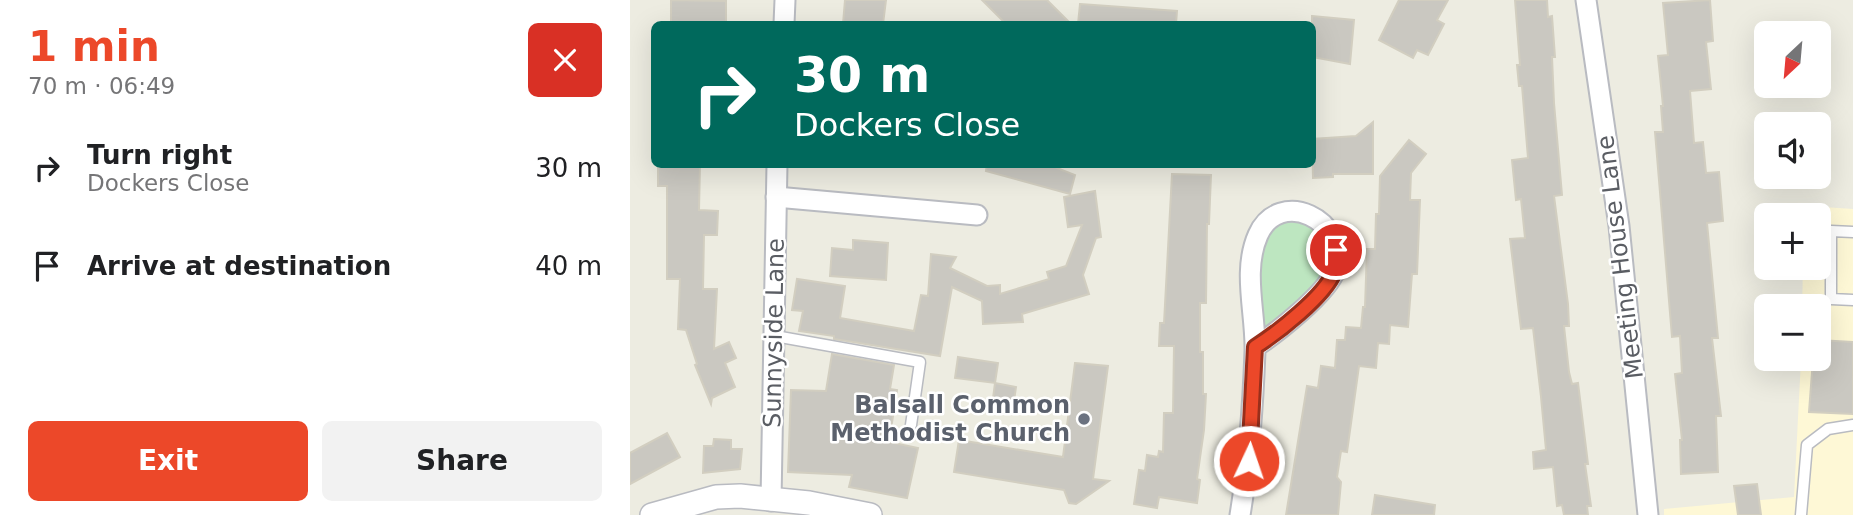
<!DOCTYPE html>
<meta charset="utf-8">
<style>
:root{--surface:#fff;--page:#f2f2f2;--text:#202124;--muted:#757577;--accent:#ec4829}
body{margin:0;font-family:"DejaVu Sans",sans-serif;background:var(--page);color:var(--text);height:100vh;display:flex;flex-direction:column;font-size:26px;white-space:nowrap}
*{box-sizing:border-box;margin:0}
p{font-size:23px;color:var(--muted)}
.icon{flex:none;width:38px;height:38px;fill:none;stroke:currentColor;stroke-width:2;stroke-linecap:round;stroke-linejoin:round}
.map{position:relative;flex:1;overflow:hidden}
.sheet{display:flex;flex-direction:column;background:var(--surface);width:630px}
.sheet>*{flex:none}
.banner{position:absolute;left:21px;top:21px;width:665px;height:147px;border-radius:10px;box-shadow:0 7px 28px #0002;background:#00695c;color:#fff;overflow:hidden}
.needle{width:46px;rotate:206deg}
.buttons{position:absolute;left:1124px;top:21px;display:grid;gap:14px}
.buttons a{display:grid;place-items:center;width:77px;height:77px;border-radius:10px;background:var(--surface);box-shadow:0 7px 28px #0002;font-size:35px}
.pin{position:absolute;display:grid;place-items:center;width:60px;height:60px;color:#fff;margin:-30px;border:4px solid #fff;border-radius:50%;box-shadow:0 2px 7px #0007}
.me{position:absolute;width:77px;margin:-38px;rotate:3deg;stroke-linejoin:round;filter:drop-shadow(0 0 5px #0008)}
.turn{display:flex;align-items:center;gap:24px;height:147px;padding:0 28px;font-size:32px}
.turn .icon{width:91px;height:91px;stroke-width:2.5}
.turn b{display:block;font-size:49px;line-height:60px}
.round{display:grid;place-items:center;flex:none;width:74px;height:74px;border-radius:10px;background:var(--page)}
.summary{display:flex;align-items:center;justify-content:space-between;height:119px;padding:0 28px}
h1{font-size:42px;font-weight:800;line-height:52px;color:var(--accent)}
.primary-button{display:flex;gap:14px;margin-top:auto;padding:14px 28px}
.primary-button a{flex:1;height:80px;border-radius:10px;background:var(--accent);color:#fff;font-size:28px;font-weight:800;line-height:80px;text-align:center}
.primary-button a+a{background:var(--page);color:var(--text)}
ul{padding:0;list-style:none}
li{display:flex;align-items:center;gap:21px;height:98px;padding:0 28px}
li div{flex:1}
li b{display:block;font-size:26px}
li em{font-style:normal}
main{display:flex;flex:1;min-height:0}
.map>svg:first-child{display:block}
.commercial{fill:#fef8d6}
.green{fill:#bde6c0}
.building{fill:#cac8c1;stroke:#d2cec0;stroke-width:2}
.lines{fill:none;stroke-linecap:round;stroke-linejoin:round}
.service-casing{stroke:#b9bbc1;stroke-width:13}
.minor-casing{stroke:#b9bbc1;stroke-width:23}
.tertiary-casing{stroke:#b9bbc1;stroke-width:26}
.service{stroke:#fff;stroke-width:10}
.minor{stroke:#fff;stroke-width:19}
.tertiary{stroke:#fff;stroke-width:23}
.route-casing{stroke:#992f1b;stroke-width:18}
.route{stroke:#ec4829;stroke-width:12}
.worship-dot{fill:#6b7280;stroke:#fff;stroke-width:2.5}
.labels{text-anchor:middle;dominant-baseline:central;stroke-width:5;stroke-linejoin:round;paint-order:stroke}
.street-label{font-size:24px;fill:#5a5d63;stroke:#fff}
.worship-label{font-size:24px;font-weight:bold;fill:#5b616d;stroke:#fff;text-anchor:end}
</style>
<main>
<section class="sheet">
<div class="summary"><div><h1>1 min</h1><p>70 m · 06:49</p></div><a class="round" style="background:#d93025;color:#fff"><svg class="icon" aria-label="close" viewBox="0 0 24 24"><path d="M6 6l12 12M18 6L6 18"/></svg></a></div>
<ul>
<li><svg class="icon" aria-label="right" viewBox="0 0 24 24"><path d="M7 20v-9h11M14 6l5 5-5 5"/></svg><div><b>Turn right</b><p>Dockers Close</p></div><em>30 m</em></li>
<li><svg class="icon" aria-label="arrive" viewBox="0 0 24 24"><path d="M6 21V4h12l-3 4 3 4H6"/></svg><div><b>Arrive at destination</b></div><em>40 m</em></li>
</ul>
<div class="primary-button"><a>Exit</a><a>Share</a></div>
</section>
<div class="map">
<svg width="1223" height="515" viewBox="0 0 1223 515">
<rect width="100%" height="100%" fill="#edece1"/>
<polygon class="commercial" points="1179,206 1223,209 1223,515 1034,515 1034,509 1164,497 1171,359 1188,359 1188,306 1172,306 1173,268 1188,268 1188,215 1174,215 1174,207"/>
<path class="green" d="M 660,221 C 674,221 685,226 692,238 C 712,272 666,305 644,327 L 636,327 L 631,323 C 630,301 623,258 634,239 C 639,229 650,224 660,221 Z"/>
<g class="building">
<polygon points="41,0 96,1 96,24 41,24"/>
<polygon points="215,0 256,0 253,24 213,24"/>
<polygon points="352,0 417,0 441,24 376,24"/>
<polygon points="769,0 818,0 807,20 814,24 798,55 787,50 783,58 749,40"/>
<polygon points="885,0 917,0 918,17 922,16 925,57 922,57 924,103 932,195 924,196 938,304 939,326 934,326 939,372 942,384 948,383 958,464 955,464 961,506 957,506 958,515 934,515 932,505 927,506 923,467 904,469 903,452 916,450 911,397 903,328 891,329 880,239 895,238 891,199 886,200 882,160 898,158 892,86 889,86 887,65 890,65"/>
<polygon points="1080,0 1083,41 1076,42 1081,89 1060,91 1064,143 1073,142 1076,173 1089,172 1093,221 1077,223 1088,338 1082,338 1091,416 1086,416 1088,472 1051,474 1050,440 1052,440 1045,374 1052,373 1050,336 1042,337 1025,132 1033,132 1031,106 1033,106 1028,56 1038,55 1033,3"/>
<polygon points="450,4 547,11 546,24 448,24"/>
<polygon points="682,16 724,20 720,64 682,57"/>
<polygon points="743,122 743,174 703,174 703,177 683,178 682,139 726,136"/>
<polygon points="779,140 796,154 781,173 780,200 790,200 787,274 782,274 778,327 760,325 759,344 748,343 746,368 729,366 717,452 711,451 707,477 711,482 708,515 656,515 677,386 688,388 691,366 705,368 707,340 715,340 716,327 731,328 733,307 735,307 737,249 745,249 746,214 749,214 750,176"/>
<polygon points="38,164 70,164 69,210 88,211 87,235 74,235 73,289 87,289 84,349 99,342 106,358 95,363 105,387 82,398 81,404 65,365 67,364 56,330 48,329 50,279 37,279 37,186 28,186 28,167 38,167"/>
<polygon points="357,164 417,164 445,175 440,194 356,171"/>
<polygon points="542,174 581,175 579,224 577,224 576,303 570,303 570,352 573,352 573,394 576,394 574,430 567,479 570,480 567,503 529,497 527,508 504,504 509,470 515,471 517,455 528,457 529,451 533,452 534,413 543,413 544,346 529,346 530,323 534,323"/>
<polygon points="465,191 471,237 466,238 453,275 459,294 392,314 393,322 353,324 352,301 322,287 310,356 204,339 204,336 169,331 173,311 162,310 167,279 215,286 210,318 284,331 291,295 298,296 301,254 326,257 320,268 357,286 370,285 370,294 419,279 417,272 436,266 452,225 438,227 434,197"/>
<polygon points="223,240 258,243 256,280 200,276 202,248 223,250"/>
<polygon points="1188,340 1223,342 1223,414 1179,412 1183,359 1188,359"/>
<polygon points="202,354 264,365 260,389 267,390 259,442 288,448 277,498 219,487 222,475 158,472 161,390 196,391"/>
<polygon points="328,357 368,363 365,383 325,378"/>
<polygon points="445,363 478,366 463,479 479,481 446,504 439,503 434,490 324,472 329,440 433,457"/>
<polygon points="365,383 386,387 383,408 362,406"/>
<polygon points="37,433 50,457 0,484 0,453"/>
<polygon points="84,439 101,440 101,449 112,449 110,469 73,473 74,446 83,446"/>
<polygon points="1127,484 1131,515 1108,515 1104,486"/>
<polygon points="745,495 805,505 804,515 742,515"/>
</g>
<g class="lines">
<g class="service-casing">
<g id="service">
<polyline points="1223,232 1201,231 1201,299 1223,300"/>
<polyline points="145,336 290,362 281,425"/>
<polyline points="1171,515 1177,445 1198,429 1223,425"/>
</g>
</g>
<g class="minor-casing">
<g id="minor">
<polyline points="956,0 989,226 1018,515"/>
<polyline points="154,24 155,0"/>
<polyline points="146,197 347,215"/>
<polyline points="141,501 147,164"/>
<path d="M 610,515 C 619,461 623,406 625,351 C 626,313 612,271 628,235 C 649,187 719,219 705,270 C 698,293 645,334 625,347"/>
</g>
</g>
<g class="tertiary-casing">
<polyline id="tertiary" points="22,515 86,497 110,496 179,503 240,515"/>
</g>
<use href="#service" class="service"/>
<use href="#minor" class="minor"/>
<use href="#tertiary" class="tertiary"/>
</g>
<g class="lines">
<g class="route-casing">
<path id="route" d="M 619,461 L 625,347 C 647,333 695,296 704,272 C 707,266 706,257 706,250"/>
</g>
<use href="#route" class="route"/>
</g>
<circle class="worship-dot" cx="454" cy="419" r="7"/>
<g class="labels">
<g class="street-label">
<text transform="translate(990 257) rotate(-97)">Meeting House Lane</text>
<text transform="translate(144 333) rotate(-89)">Sunnyside Lane</text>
</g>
<g class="worship-label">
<text x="440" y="405">Balsall Common<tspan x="440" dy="28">Methodist Church</tspan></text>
</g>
</g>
</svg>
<div class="buttons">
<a><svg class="needle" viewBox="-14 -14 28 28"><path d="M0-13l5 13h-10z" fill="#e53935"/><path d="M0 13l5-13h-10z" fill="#757577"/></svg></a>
<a><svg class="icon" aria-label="sound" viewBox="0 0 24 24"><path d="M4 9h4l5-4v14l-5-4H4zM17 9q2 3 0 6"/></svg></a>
<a>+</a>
<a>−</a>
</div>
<div class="pin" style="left:706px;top:250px;background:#d93025"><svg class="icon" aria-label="arrive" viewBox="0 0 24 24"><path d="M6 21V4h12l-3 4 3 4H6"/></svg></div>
<svg class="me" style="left:619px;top:461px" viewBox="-20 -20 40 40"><circle r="17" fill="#ec4829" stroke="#fff" stroke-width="3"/><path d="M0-11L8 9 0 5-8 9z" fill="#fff"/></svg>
<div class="banner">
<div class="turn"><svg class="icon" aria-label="right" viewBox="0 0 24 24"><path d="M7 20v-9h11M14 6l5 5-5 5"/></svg><div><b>30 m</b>Dockers Close</div></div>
</div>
</div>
</main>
